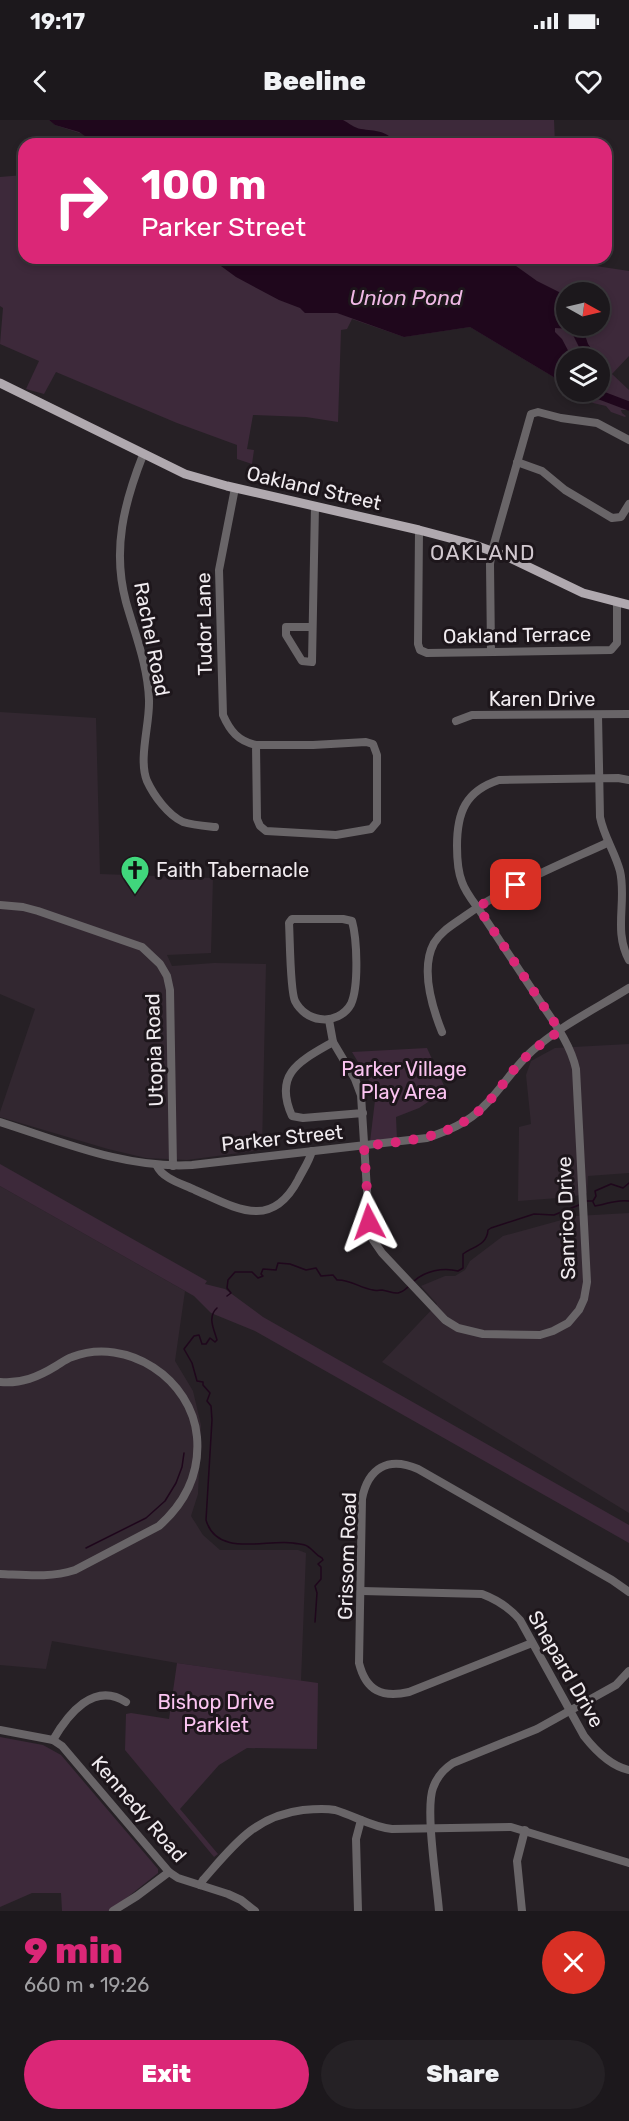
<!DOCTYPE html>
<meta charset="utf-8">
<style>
:root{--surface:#1c181c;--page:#252125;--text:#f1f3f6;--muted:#a0a0a3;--line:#3a373b;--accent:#db2777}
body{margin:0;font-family:Rubik,sans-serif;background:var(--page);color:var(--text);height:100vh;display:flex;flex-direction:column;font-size:22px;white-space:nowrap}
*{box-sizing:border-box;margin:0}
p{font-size:20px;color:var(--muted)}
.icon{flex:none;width:33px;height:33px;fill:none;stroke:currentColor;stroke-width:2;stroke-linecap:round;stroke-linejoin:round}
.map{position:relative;height:1791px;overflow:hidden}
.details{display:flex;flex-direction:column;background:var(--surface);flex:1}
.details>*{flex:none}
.banner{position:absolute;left:18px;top:18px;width:594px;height:126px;border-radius:18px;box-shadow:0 3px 9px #0003,0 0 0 2px var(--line);background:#db2777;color:#fff;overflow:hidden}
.needle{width:39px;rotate:98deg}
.tools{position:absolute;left:556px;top:162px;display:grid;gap:12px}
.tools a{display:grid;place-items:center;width:54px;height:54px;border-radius:50%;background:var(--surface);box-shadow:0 3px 9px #0003,0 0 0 2px var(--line);font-size:30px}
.pin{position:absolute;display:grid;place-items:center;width:51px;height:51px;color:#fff;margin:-26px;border-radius:12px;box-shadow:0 3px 9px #0006}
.me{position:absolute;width:66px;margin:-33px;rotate:356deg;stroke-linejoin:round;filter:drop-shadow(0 0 4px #0008)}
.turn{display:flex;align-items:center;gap:21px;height:126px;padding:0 24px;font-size:27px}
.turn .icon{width:78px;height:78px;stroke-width:2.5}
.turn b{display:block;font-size:42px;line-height:51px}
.round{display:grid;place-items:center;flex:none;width:63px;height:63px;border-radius:32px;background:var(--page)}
.summary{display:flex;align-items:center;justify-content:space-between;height:102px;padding:0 24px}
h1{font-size:36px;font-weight:800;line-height:45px;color:var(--accent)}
.primary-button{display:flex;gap:12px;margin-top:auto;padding:12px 24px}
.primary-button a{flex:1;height:69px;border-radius:36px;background:var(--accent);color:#fff;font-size:24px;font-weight:800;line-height:69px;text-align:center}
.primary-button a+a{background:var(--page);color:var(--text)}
.status{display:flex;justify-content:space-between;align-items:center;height:42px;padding:0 30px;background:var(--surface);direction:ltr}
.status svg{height:16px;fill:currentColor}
header{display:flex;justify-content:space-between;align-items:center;height:78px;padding:0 24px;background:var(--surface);font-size:27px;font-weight:800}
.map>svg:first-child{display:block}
.built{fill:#322730}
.green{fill:#3d293a;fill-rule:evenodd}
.water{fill:#1f071c}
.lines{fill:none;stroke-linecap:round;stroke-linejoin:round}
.stream{stroke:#1f071c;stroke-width:1.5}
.river{stroke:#1f071c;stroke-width:9}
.minor{stroke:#696568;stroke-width:8}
.major{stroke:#b0a9af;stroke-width:9}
.route{stroke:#db2777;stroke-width:10;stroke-dasharray:0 18}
.labels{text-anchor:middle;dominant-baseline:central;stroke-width:6;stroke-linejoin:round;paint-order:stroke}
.street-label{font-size:20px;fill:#f0ebef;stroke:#1d161b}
.poi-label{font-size:20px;fill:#f0ebef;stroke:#1d161b;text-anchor:start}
.park-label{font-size:20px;fill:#fbc4f1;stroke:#1d161b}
.water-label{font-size:21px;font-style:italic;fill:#efb8e5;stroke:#1d161b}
.neighbourhood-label{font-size:21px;letter-spacing:1.5px;fill:#d1c8cf;stroke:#1d161b}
</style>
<div class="status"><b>19:17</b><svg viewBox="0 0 49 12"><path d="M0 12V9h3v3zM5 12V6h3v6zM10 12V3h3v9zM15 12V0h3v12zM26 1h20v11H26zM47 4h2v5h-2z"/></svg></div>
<header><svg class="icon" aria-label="back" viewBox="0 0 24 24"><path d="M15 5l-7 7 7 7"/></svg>Beeline<svg class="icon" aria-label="heart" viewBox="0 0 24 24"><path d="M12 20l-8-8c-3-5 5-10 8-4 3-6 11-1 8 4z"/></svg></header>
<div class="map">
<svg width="629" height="1791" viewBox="0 0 629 1791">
<rect width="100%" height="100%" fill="#262025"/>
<g class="built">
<polygon points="0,592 96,598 100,754 213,758 211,833 167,835 172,846 214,843 266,844 262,1030 187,1040 146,1038 108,1029 0,997 0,992 35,889 0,874"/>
<polygon points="629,924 629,1053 588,1056 587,1073 572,1077 518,1081 519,1007 531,1004 526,955 531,941 555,928"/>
<polygon points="0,1066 185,1171 175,1241 193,1271 201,1305 198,1374 191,1396 203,1415 220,1430 298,1430 306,1433 301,1561 177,1543 52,1521 46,1549 0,1545"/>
<polygon points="629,1093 629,1393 382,1242 437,1184 421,1166 445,1156 455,1156 465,1150 470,1141 503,1116 576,1096"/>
</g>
<g class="green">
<polygon points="49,0 554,0 555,24 88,24 88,18 86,15 55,5"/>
<path d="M 24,55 L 24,138 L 556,138 L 556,140 L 629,151 L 629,236 L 612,254 L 629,270 L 629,290 L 621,290 L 622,293 L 626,296 L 625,297 L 611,292 L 606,286 L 593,283 L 578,272 L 600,272 L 600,238 L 567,238 L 567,265 L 470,207 L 404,217 L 352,199 L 347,209 L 341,210 L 338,302 L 306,297 L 253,295 L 247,329 L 254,330 L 252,344 L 237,339 L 237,325 L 177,303 L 56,252 L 44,274 L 26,269 L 39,241 L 0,224 L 3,188 L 0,186 L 0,57 ZM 567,172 L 600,172 L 600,206 L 567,206 Z"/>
<polygon points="427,928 446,970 419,988 396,997 397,1020 370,1022 376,972 352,932"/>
<polygon points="0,1044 207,1161 205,1164 225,1169 263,1197 629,1405 629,1423 255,1211 211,1193 194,1176 0,1066"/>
<polygon points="177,1543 318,1563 317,1629 247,1628 219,1645 180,1689 218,1734 214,1737 125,1630 126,1594 131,1593 169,1599"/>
<polygon points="0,1617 43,1625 61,1635 158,1749 158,1753 110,1791 62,1791 61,1773 32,1773 0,1787"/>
</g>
<g class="water">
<path d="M 49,0 L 343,0 C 349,3 354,8 361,9 C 374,11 389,10 395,24 L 118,24 L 88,18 L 79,12 L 55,5 Z"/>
<polygon points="210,138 505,138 537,161 567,176 567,206 582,206 588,224 597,236 580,229 570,209 555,208 555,212 562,219 572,238 567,238 567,265 470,207 404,217 337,193 305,193 300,188 279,180 236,157"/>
</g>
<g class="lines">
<g class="stream">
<polyline points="586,1081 593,1081 596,1076 595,1071 611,1064 623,1068 629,1063"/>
<path d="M 593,1082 L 595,1086 C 608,1084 616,1079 629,1081"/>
<path d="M 414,1161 C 425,1151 443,1147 458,1151 L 463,1148 L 463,1134 C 474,1126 487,1125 488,1110 L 491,1108 L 534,1094 L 554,1095 L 579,1085"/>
<path d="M 227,1176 L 231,1173 L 227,1168 L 228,1160 L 235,1152 L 252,1152 L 258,1158 L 263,1156 L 261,1154 L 263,1149 L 276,1150 L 278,1143 L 290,1144 L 306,1150 L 316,1148 L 321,1156 L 333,1155 L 337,1160 C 349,1159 360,1168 373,1170 C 376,1171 379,1170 382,1170 C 394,1172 397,1177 408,1167"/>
<path d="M 217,1188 C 207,1197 214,1209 217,1220 L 215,1222 L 210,1218 L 206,1224 L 202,1224 L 199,1215 L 194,1216 L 184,1229 L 192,1243 L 197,1261 L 203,1262 L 203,1265 L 210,1273 L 207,1281 L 211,1286 L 212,1300 L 206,1400 C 217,1438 266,1419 293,1423 C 297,1424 304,1424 307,1426 C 313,1429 315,1435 322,1438 L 323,1440 L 318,1444 L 321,1447 L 321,1459 L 315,1466 L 317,1473 L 315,1502"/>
<polyline points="86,1428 146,1398 165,1381 176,1363 182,1347 184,1333"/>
</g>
<polyline class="river" points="592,272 629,286"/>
<g class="minor">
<path d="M 143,335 C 124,383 112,430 126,482 C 135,514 148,546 149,580 C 150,604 138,639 147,661 C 154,676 168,695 183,702 C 192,705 205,706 215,707"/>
<polyline points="517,342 542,351 565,370 612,398 621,397 629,384"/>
<path d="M 235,368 L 219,450 L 223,595 C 230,611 238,621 256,625 L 257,699 L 260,706 L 266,711 L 336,715 L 371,709 L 377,702 L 377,635 L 373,624 L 366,622 L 313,625 L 256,625"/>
<polyline points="419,410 418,524 420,530 427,533 611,530 617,523 617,483"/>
<polyline points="312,507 286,507 286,515 302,541 312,542 315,386"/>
<polyline points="491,531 490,444 492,431 531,294 538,292 561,298 597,303 629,320"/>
<path d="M 598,595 L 600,697 C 604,717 615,732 620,751 C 627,781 613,811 629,840"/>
<polyline points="456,601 472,595 629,594"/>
<polyline points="0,785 23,787 38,791 142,827 160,844 167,856 170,870 173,1046"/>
<path d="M 292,799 L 343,799 L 352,801 C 357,819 359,866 351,884 C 345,895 332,901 320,899 C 310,898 300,891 295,881 C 290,871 290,818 289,803 Z"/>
<polyline points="329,900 333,922"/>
<path d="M 442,912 C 432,887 420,849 434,823 C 441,811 454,804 465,796 C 509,765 559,745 607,723"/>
<path d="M 363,993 L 303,998 L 292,996 C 273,953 300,941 333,922 L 355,959 L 361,975 L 369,1102 L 373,1120 L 382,1133 L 445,1200 L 458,1208 L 483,1214 L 540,1215 L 553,1211 L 568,1203 L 579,1190 L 584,1179 L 587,1162 L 576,949 C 570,922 552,900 537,877 C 519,850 502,824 484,797 C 477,786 466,774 462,762 C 458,752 457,738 457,726 C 457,693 465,671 499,660 L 618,658 L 629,660"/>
<path d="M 0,1002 C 63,1022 125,1049 192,1045 L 427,1018 C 447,1011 468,1003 483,987 C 501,970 513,948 532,931 C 560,906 597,888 629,868"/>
<path d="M 157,1046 C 163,1059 183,1064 195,1070 C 236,1088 271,1111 298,1060 C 303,1050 309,1042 312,1031"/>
<path d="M 0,1262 C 21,1264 38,1257 56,1246 C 61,1243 66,1239 72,1237 C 127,1216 192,1259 197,1317 C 200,1353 186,1382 159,1406 L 75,1450 C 50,1458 26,1455 0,1454"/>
<path d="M 362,1471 L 482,1474 C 498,1480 509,1487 520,1500 L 584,1616 C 595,1630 610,1646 629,1650"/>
<path d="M 532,1523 L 409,1572 C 382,1578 366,1571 359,1543 L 362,1379 C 368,1348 388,1336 418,1349 L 612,1460 L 629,1472"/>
<polyline points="0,1610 53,1620 62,1626 169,1752 178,1758 228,1774 241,1780 255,1791"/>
<path d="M 53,1620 C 68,1594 94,1561 126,1582"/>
<path d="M 200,1765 L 203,1760 C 233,1726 254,1696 303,1690 C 313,1689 325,1688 335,1690 C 355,1696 372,1707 392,1709 L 511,1707 L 629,1743"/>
<polyline points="113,1791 137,1776 169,1752"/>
<polyline points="358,1791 356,1719 361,1700"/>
<path d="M 439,1791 C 437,1764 425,1690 433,1668 C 437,1656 444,1649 453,1643 L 537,1609 L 616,1565 L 629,1551"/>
<polyline points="522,1791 517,1741 525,1710"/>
</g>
<polyline class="major" points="0,263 185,354 227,366 419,410 472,424 508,437 583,473 629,485"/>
</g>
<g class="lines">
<path class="route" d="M 369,1102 L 364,1026 C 407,1021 448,1019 481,989 C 495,977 505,960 517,946 C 529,933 544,921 560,911 L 478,787 L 516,765"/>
</g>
<defs>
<g id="church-pin" transform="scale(1.5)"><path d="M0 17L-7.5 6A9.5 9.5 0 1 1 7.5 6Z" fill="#40d77c" stroke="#1d161b"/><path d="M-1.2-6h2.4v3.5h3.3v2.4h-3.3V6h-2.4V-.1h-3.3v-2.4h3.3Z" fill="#111"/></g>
</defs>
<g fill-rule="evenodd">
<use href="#church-pin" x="135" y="750"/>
</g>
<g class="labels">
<g class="street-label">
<text transform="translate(314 368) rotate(13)">Oakland Street</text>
<text transform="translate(204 504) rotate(-91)">Tudor Lane</text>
<text transform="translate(517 515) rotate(-1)">Oakland Terrace</text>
<text transform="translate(152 519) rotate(79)">Rachel Road</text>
<text x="542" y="579">Karen Drive</text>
<text transform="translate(154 930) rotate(-92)">Utopia Road</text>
<text transform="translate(282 1018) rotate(-6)">Parker Street</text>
<text transform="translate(566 1098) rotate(-92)">Sanrico Drive</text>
<text transform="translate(347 1436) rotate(-88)">Grissom Road</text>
<text transform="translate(566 1549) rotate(60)">Shepard Drive</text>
<text transform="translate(139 1689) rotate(49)">Kennedy Road</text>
</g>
<g class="poi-label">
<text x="156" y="750">Faith Tabernacle</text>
</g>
<g class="park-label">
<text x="404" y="949">Parker Village<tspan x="404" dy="23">Play Area</tspan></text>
<text x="216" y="1582">Bishop Drive<tspan x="216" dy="23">Parklet</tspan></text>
</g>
<g class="water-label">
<text x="406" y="177">Union Pond</text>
</g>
<g class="neighbourhood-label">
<text x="483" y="432">OAKLAND</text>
</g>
</g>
</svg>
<div class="tools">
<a><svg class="needle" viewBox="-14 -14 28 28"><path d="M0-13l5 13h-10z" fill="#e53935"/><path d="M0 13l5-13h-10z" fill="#a0a0a3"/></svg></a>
<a><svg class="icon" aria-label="layers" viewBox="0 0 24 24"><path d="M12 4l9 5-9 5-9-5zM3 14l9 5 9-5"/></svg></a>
</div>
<div class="pin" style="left:516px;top:765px;background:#d93025"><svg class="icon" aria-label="arrive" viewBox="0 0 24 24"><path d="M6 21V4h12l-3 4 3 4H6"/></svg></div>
<svg class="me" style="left:369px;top:1102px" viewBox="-20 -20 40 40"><path d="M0-17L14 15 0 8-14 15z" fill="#db2777" stroke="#fff" stroke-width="4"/></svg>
<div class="banner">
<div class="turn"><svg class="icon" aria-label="right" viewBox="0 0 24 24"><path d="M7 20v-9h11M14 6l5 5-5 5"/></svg><div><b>100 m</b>Parker Street</div></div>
</div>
</div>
<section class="details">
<div class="summary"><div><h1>9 min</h1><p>660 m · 19:26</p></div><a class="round" style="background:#d93025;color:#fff"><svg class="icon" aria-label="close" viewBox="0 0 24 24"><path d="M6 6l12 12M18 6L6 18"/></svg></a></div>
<div class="primary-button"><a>Exit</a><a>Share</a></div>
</section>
